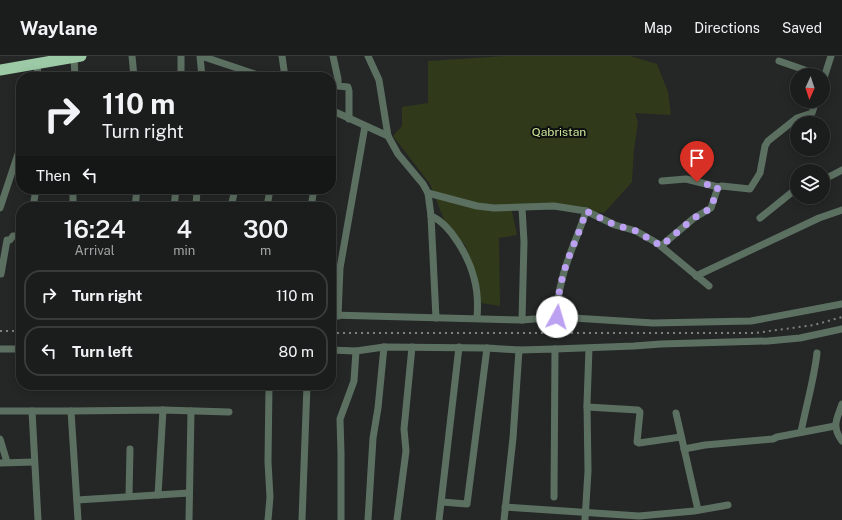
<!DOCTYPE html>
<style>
:root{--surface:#1b1d1c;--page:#282a29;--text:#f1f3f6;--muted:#a0a2a3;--line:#393b3b}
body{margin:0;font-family:"Public Sans",sans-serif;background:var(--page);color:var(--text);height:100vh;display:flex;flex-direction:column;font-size:15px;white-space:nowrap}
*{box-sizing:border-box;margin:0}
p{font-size:13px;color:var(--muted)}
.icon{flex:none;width:22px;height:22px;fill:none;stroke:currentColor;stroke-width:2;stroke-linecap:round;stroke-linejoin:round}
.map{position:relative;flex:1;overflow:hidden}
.drawer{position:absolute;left:16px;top:146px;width:320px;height:188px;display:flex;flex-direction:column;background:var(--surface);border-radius:16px;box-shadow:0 2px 10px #0003,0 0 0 1px var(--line)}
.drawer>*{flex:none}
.top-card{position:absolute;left:16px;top:16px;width:320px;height:122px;border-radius:16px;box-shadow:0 2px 10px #0003,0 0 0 1px var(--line);background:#1b1d1c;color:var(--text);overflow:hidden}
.needle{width:26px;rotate:183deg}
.controls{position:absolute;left:790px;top:12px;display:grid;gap:8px}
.controls a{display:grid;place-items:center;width:40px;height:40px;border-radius:50%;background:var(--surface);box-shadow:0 2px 10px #0003,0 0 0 1px var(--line);font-size:20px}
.pin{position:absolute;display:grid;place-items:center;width:34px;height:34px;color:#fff;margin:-41px -17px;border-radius:50% 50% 50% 0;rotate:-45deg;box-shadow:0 0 4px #0007}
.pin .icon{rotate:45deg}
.me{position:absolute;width:44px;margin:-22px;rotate:6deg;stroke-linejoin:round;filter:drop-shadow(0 0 3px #0008)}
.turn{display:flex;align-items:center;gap:14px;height:84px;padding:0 20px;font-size:18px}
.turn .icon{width:52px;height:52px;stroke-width:2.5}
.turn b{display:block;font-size:28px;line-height:34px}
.then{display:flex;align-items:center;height:38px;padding:0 20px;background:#0003;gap:8px;font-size:15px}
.eta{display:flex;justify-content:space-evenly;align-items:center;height:68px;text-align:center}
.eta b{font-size:24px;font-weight:600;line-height:28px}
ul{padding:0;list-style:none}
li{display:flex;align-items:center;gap:12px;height:50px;margin:0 8px 6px;padding:0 12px;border:2px solid var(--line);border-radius:16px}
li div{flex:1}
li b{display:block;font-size:15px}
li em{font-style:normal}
header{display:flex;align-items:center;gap:24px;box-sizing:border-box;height:56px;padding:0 20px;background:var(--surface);border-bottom:1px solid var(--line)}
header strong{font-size:19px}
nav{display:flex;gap:22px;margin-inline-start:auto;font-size:14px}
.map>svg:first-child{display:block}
.green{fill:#303a1a}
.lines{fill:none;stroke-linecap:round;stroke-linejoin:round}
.minor{stroke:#5c7061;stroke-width:7}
.trunk{stroke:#9cc9a6;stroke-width:11}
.rail{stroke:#7f8180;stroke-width:2;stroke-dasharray:2 4;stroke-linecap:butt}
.route{stroke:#bca0f2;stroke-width:7;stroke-dasharray:0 12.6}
.labels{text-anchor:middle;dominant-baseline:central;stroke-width:4;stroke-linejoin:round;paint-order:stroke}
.park-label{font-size:12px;fill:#cce699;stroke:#0e0f0f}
</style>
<header>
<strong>Waylane</strong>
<nav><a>Map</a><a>Directions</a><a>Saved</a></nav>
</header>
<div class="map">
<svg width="842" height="464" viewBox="0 0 842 464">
<rect width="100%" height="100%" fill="#242726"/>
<polygon class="green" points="505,0 630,0 657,8 668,36 671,59 635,57 638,66 634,93 632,126 604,157 564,153 511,151 517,179 499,182 500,250 481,247 476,219 465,189 446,169 430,128 393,80 402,70 402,51 428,47 428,5"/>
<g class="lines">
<g class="minor">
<polyline points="132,0 134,21"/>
<polyline points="200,0 202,21"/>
<polyline points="201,0 264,21"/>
<polyline points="282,0 285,21"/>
<polyline points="333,0 338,23 338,30 348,31 349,35 349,63"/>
<polyline points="368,0 379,24 388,80 398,98 423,128 428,137 431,160 436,262"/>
<polyline points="74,1 75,21"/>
<polyline points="779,5 805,14 813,19"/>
<polyline points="37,8 38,21"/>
<polyline points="181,21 181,0"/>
<polyline points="823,25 831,0"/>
<polyline points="331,54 388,80"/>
<polyline points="823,124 842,114"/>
<polyline points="662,125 686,123 718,131 722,130 750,133 760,117 765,90 768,85 797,62 812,57 816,45"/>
<path d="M 428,137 L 477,150 L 494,152 L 554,150 L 586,155 C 579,179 566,202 561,228 C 558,238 558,250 557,261"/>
<polyline points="33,151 36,133"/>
<polyline points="73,151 73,133"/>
<polyline points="135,151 137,133"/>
<polyline points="174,151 176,133"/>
<polyline points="196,151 197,133"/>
<polyline points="231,151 235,133"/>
<polyline points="267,151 270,133"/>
<polyline points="311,151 314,133"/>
<polyline points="0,152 20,92"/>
<polyline points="586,155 615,169 636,175 657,187 709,230"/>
<path d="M 431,160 C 451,168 469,202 474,222 C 478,236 478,249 477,262"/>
<polyline points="760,162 791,137 797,134"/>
<polyline points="661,190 694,162 711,152 718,131"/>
<polyline points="1,218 7,184 10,184 13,180 21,180"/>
<polyline points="696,220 819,162 842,154"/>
<polyline points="331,259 522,264 557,261 653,267 751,265 842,248"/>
<polyline points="338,260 340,212 365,70"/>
<polyline points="522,264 524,186 522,152"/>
<polyline points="0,293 21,293"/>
<polyline points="555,293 634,290 661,288 768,285 800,282 842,273"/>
<polyline points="331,294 356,295 384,291 487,292 519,294 555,293 554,441"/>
<path d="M 842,348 C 837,363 831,370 842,385"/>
<polyline points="587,351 638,354 640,356 637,386 639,387 681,381"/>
<polyline points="0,355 71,355 78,464"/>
<polyline points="32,355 38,464"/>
<polyline points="71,355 163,354 229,356"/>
<polyline points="676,357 698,454"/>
<path d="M 801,376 C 806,350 814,324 817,297"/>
<polyline points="0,383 7,406"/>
<polyline points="684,393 705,389 773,383 777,381 835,370"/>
<polyline points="0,407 34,406"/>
<polyline points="158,439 163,354"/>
<polyline points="129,440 130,393"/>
<polyline points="77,444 189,437"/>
<polyline points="442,446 467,448 487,292"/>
<polyline points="505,451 639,460 694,455 728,449"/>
<polyline points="189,464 191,355"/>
<polyline points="268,464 270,441 268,406 269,329"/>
<polyline points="302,464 307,329"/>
<polyline points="341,464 341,397 340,363 354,325 356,295"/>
<polyline points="368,464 373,382 378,352 384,291"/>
<polyline points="397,464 406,395 404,373 412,291"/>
<polyline points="439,464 459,291"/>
<polyline points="504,464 513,382 519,294"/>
<polyline points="585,464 588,415 587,348 589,292"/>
</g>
<polyline class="trunk" points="0,14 81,0"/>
<g class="rail">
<polyline points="0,275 21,275"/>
<polyline points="331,277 755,277 814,269 842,261"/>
</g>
</g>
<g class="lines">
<path class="route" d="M 557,261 C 558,250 558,238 561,228 C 566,202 579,180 586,155 L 615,169 L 636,175 L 661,190 L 694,162 L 711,152 L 718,131 L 697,126"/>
</g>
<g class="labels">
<g class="park-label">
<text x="559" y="76">Qabristan</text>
</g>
</g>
</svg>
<div class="controls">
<a><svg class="needle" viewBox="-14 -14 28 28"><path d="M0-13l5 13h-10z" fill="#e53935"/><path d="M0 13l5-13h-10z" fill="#a0a2a3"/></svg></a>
<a><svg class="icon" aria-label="sound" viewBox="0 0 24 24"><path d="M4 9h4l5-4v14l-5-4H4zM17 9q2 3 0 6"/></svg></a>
<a><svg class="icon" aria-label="layers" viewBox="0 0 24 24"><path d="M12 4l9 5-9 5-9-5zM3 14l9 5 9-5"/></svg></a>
</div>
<div class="pin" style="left:697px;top:126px;background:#d93025"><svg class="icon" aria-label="arrive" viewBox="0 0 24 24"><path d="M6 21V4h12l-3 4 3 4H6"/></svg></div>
<svg class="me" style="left:557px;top:261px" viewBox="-20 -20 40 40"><circle r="19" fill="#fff"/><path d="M0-13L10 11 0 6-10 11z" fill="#bca0f2"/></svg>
<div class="top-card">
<div class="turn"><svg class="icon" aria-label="right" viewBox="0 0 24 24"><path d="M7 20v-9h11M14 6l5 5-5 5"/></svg><div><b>110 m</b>Turn right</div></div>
<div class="then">Then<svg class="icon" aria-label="left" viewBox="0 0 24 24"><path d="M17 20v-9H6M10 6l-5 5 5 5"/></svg></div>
</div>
<section class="drawer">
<div class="eta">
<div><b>16:24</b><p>Arrival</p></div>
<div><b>4</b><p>min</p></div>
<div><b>300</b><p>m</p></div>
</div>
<ul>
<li><svg class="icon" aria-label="right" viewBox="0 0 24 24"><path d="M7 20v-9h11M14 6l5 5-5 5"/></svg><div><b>Turn right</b></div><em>110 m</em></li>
<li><svg class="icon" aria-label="left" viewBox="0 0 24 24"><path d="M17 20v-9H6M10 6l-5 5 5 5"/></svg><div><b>Turn left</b></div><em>80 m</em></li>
</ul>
</section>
</div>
